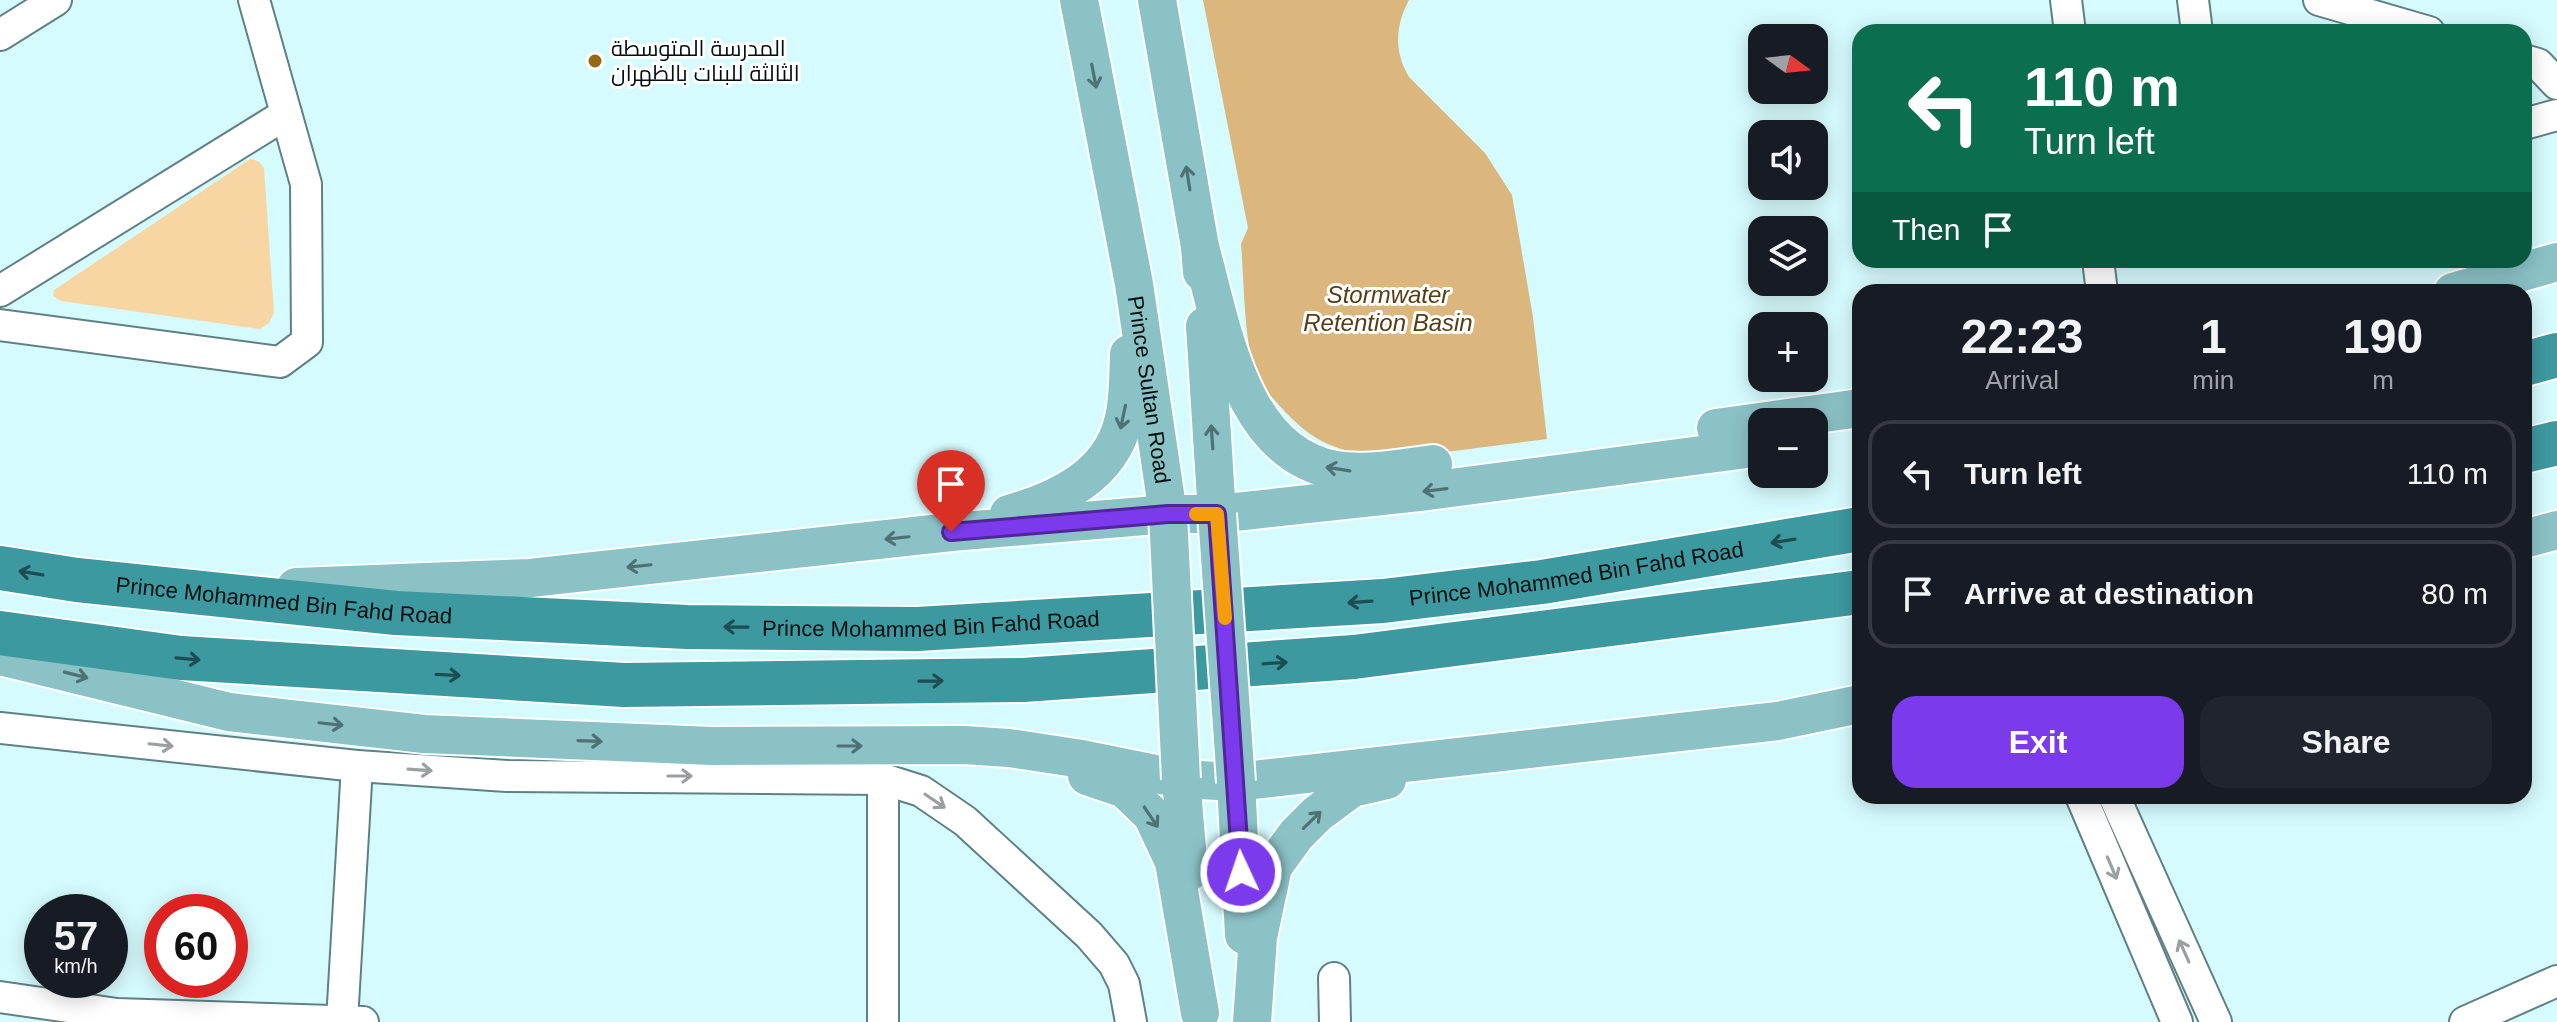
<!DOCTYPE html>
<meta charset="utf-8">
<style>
:root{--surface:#171b24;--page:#20242c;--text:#f1f3f6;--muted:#9ea1a6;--line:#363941;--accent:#7c3aed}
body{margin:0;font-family:Arial,Cairo,sans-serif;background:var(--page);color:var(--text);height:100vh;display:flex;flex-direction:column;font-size:30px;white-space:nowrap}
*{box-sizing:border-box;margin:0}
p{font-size:26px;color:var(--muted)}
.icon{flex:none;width:44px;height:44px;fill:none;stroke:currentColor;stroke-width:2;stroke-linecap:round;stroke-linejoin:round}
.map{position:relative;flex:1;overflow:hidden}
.side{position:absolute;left:1852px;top:284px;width:680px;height:520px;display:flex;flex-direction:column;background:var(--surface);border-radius:24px;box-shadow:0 4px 20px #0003}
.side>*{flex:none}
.top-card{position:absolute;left:1852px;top:24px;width:680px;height:244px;border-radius:24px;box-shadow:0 4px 20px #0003;background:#0b6e4f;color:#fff;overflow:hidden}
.needle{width:52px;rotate:105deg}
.tools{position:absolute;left:1748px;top:24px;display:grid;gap:16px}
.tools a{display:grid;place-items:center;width:80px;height:80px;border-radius:16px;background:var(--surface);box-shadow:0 4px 20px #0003;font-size:40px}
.speed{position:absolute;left:24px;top:894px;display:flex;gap:16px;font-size:40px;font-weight:700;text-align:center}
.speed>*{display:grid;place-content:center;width:104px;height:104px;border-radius:50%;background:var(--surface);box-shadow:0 4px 20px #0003;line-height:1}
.speed small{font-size:20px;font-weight:400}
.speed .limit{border:12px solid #d22;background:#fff;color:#111}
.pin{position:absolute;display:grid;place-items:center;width:68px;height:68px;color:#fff;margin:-82px -34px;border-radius:50% 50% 50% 0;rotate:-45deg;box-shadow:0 0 8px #0007}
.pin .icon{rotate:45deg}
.me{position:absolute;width:88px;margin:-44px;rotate:357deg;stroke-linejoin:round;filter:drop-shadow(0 0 6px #0008)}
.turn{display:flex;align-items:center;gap:28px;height:168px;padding:0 40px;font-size:36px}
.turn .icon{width:104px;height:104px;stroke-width:2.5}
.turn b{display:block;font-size:56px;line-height:68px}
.then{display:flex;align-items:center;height:76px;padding:0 40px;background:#0003;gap:16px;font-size:30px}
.eta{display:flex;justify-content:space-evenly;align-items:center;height:136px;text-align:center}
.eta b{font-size:48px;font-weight:600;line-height:56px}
.button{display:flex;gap:16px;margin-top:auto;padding:16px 40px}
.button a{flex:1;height:92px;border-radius:24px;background:var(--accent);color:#fff;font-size:32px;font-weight:600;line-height:92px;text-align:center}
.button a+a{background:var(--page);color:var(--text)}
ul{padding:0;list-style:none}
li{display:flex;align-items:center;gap:24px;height:108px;margin:0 16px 12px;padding:0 24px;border:4px solid var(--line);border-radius:24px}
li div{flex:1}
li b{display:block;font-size:30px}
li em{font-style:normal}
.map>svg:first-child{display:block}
.green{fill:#f8d6a4}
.water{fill:#dbb67d}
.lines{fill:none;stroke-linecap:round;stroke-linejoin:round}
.minor-casing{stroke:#608184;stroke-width:34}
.major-casing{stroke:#fff;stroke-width:42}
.highway-casing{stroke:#fff;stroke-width:48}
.minor{stroke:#fff;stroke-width:30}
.major{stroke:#8bc2c6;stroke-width:38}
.highway{stroke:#3d99a0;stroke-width:44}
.major-bridge-casing{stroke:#fff;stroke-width:42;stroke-linecap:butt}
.major-bridge{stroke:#8bc2c6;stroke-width:38}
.oneway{stroke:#4e7174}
.oneway2{stroke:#1d4d50}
.oneway3{stroke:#9a9f9f}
.route-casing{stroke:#51269a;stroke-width:20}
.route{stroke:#7c3aed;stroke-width:14}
.slow{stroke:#f59e0b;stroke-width:14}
.poi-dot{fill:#946814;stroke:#fff;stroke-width:3}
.labels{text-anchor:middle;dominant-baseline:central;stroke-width:6;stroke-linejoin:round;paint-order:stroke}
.poi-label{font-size:22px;fill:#030e0f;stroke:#fff;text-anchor:start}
.street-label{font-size:22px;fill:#030e0f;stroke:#fff}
.water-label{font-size:24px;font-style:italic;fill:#573d11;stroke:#fff}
</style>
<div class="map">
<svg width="2557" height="1022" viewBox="0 0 2557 1022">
<rect width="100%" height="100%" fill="#d6fbfe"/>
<polygon class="green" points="250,159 258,161 264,168 274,313 269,323 260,329 61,301 53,296 54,290"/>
<path class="water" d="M 1203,0 L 1409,0 C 1395,26 1394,52 1409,77 L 1485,153 L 1512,195 L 1533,317 L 1547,439 L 1391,459 C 1338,451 1315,446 1278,404 C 1270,395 1260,385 1256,374 C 1244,344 1244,279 1241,244 L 1248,228 Z"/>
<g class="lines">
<g class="minor-casing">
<g id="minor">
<polyline points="2066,0 2070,32"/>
<polyline points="2193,0 2197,32"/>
<polyline points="2319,0 2429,32"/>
<polyline points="0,35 56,0"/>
<polyline points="2524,60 2538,64 2557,84"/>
<polyline points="2524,124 2557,115"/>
<polyline points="2098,260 2102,292"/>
<polyline points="0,291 286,114"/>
<polyline points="0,325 280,362 307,342 306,184 254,0"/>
<polyline points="0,728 357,766 507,776 883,779 921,791 965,821 1089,935 1114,964 1124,984 1131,1022"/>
<polyline points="2081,796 2177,1022"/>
<polyline points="2114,796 2216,1022"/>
<polyline points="1334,978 1335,1022"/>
<polyline points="0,997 117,1014 363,1022"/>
<polyline points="342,1021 357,766"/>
<polyline points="883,1022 883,779"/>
<polyline points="2465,1022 2557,981"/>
</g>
</g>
<g class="major-casing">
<g id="major">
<path id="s1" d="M 1079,0 L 1134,284 L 1168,514"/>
<polyline points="1157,0 1200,247 1202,272"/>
<path d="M 1200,247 C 1222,324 1239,453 1335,470 C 1367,475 1401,468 1433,464"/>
<polyline points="2453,292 2557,262"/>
<polyline points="1205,326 1217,514"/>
<polyline points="1716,428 1860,408"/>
<path d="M 1009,514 C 1058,500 1110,476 1123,422 C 1129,400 1128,376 1129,354"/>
<polyline points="2524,539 2557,530"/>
<polyline points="296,587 530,578 951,532 1168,514 1217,514 1428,491 1762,447"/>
<polyline points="0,656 229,712 424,734 712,746 964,745 1009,748 1082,759 1181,779 1236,782 1778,721 1860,704"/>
<polyline points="1087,776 1125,789 1152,815 1174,862 1200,1013"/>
<polyline points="1181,779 1189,872"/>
<polyline points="1236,782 1244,935"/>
<polyline points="1252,1022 1258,937 1273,867 1296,835 1317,814 1352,788 1387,780"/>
</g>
</g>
<g class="highway-casing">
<g id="highway">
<polyline points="2524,364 2557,355"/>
<polyline points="2524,451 2557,443"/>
<path id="s2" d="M 0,568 L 77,580 L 396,613 L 687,627 L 917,629 L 1383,601 L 1542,582 L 1860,529"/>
<polyline points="0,633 181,658 624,685 1023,680 1354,657 1860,592"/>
</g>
</g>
<use href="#minor" class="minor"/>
<use href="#major" class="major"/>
<use href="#highway" class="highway"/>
<g class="major-bridge-casing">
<g id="major-bridge">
<polyline points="1168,514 1181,779"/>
<polyline points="1217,514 1236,782"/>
</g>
</g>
<use href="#major-bridge" class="major-bridge"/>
</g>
<defs><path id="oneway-shaft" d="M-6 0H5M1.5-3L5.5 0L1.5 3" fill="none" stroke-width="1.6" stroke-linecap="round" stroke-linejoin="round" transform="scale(2)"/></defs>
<g class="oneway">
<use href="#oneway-shaft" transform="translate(1094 76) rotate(79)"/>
<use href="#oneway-shaft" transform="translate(1188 178) rotate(-99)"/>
<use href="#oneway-shaft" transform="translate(1123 417) rotate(102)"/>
<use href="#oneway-shaft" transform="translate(1212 437) rotate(-94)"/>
<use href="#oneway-shaft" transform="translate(1338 469) rotate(-171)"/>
<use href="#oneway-shaft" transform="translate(1435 490) rotate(173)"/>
<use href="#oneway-shaft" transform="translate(897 538) rotate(174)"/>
<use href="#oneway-shaft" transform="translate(639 566) rotate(174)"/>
<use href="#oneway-shaft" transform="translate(76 675) rotate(14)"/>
<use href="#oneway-shaft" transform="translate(331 724) rotate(6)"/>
<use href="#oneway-shaft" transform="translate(590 741) rotate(2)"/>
<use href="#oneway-shaft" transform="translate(850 746)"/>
<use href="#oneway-shaft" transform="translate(1151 817) rotate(56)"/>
<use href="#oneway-shaft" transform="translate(1312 820) rotate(-44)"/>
</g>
<g class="oneway2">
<use href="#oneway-shaft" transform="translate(1783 541) rotate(171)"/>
<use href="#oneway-shaft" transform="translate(31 573) rotate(-171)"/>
<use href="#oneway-shaft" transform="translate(1360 602) rotate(176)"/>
<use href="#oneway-shaft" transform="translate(736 627) rotate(-179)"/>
<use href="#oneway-shaft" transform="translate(188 659) rotate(5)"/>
<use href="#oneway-shaft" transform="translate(1275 663) rotate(-4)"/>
<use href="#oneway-shaft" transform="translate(448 675) rotate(3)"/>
<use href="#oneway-shaft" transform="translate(931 681) rotate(-1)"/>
</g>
<g class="oneway3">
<use href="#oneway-shaft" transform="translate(161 745) rotate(6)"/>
<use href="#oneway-shaft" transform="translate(420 770) rotate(4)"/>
<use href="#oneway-shaft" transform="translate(680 776)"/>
<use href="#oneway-shaft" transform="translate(935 801) rotate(34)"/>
<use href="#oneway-shaft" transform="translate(2112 868) rotate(67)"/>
<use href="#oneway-shaft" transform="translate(2184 951) rotate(-114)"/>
</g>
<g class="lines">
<g class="route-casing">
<polyline id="route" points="951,532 1168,514 1217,514 1241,872"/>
</g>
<use href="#route" class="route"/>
<polyline class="slow" points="1196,514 1217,514 1225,618"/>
</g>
<circle class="poi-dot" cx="595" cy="61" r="8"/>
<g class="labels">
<g class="poi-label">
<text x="611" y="48">المدرسة المتوسطة<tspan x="611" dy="25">الثالثة للبنات بالظهران</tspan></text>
</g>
<g class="street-label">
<text stroke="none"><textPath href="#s1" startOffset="396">Prince Sultan Road</textPath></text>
<text stroke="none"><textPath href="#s2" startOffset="1582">Prince Mohammed Bin Fahd Road</textPath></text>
<text stroke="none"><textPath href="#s2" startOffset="286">Prince Mohammed Bin Fahd Road</textPath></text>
<text stroke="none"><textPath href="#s2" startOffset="934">Prince Mohammed Bin Fahd Road</textPath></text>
</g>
<g class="water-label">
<text x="1388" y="294">Stormwater<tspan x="1388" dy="28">Retention Basin</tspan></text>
</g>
</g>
</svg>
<div class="tools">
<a><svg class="needle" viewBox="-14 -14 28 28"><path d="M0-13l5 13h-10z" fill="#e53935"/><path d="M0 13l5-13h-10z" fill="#9ea1a6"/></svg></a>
<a><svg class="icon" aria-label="sound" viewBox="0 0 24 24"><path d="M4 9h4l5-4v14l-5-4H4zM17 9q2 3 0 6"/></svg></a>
<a><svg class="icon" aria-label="layers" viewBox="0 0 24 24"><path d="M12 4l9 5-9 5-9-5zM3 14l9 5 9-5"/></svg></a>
<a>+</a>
<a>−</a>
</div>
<div class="speed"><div>57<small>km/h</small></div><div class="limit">60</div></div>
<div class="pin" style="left:951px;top:532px;background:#d93025"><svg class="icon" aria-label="arrive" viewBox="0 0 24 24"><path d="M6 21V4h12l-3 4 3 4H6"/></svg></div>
<svg class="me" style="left:1241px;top:872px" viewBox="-20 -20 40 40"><circle r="17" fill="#7c3aed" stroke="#fff" stroke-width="3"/><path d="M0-11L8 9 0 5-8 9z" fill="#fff"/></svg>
<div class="top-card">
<div class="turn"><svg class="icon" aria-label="left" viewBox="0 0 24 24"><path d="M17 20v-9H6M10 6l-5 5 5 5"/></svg><div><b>110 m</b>Turn left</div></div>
<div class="then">Then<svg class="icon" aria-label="arrive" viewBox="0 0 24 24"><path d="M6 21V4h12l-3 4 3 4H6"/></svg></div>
</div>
<section class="side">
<div class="eta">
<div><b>22:23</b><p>Arrival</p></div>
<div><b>1</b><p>min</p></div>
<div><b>190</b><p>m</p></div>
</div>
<ul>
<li><svg class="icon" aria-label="left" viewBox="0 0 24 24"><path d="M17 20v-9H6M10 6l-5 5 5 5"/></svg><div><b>Turn left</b></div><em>110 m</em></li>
<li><svg class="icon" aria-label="arrive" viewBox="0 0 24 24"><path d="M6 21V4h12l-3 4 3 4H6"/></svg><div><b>Arrive at destination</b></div><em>80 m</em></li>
</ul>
<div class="button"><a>Exit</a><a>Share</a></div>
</section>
</div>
